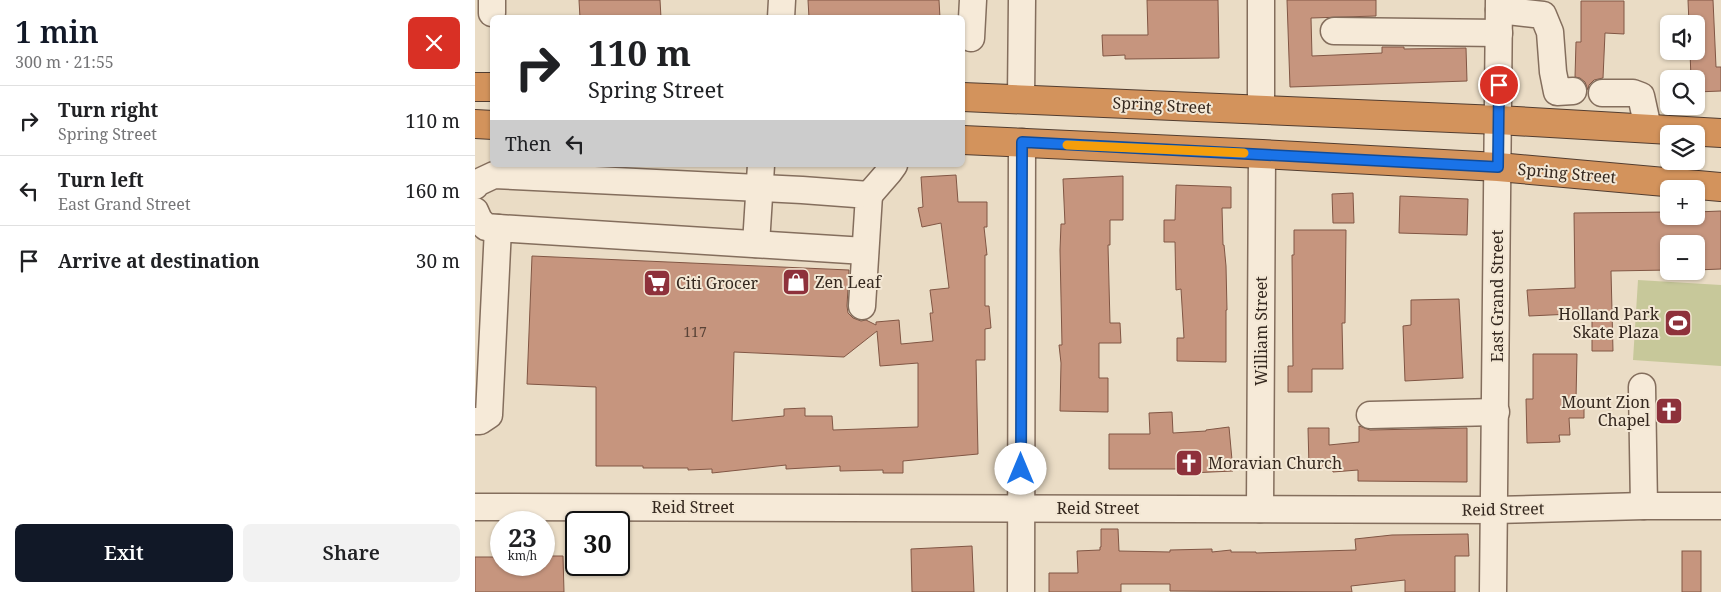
<!DOCTYPE html>
<meta charset="utf-8">
<style>
:root{--surface:#fff;--page:#f2f2f2;--text:#202124;--muted:#757577;--line:#e0e0e0;--accent:#111827}
body{margin:0;font-family:"Noto Serif",serif;background:var(--page);color:var(--text);height:100vh;display:flex;flex-direction:column;font-size:19px;white-space:nowrap}
*{box-sizing:border-box;margin:0}
p{font-size:16px;color:var(--muted)}
.icon{flex:none;width:28px;height:28px;fill:none;stroke:currentColor;stroke-width:2;stroke-linecap:round;stroke-linejoin:round}
.map{position:relative;flex:1;overflow:hidden}
.drawer{display:flex;flex-direction:column;background:var(--surface);width:475px}
.drawer>*{flex:none}
.banner{position:absolute;left:15px;top:15px;width:475px;height:152px;border-radius:8px;box-shadow:0 1px 4px #0004;background:#fff;color:var(--text);overflow:hidden}
.controls{position:absolute;left:1185px;top:15px;display:grid;gap:10px}
.controls a{display:grid;place-items:center;width:45px;height:45px;border-radius:8px;background:var(--surface);box-shadow:0 1px 4px #0004;font-size:25px}
.speed{position:absolute;left:15px;top:511px;display:flex;gap:10px;font-size:25px;font-weight:700;text-align:center}
.speed>*{display:grid;place-content:center;width:65px;height:65px;border-radius:50%;background:var(--surface);box-shadow:0 1px 4px #0004;line-height:1}
.speed small{font-size:12px;font-weight:400}
.speed .limit{border:2px solid #111;border-radius:8px;background:#fff;color:#111}
.pin{position:absolute;display:grid;place-items:center;width:42px;height:42px;color:#fff;margin:-21px;border:2px solid #fff;border-radius:50%;box-shadow:0 1px 5px #0007}
.me{position:absolute;width:55px;margin:-28px;rotate:0deg;stroke-linejoin:round;filter:drop-shadow(0 0 4px #0008)}
.turn{display:flex;align-items:center;gap:18px;height:105px;padding:0 15px;font-size:22px}
.turn .icon{width:65px;height:65px;stroke-width:2.5}
.turn b{display:block;font-size:35px;line-height:42px}
.then{display:flex;align-items:center;height:48px;padding:0 15px;background:#0003;gap:10px;font-size:19px}
.round{display:grid;place-items:center;flex:none;width:52px;height:52px;border-radius:8px;background:var(--page)}
.head{display:flex;align-items:center;justify-content:space-between;height:85px;padding:0 15px}
h1{font-size:30px;font-weight:600;line-height:38px;color:var(--accent)}
.action{display:flex;gap:10px;margin-top:auto;padding:10px 15px}
.action a{flex:1;height:58px;border-radius:8px;background:var(--accent);color:#fff;font-size:20px;font-weight:600;line-height:58px;text-align:center}
.action a+a{background:var(--page);color:var(--text)}
ul{padding:0;list-style:none}
li{display:flex;align-items:center;gap:15px;height:70px;padding:0 15px;border-top:1px solid var(--line)}
li div{flex:1}
li b{display:block;font-size:19px}
li em{font-style:normal}
main{display:flex;flex:1;min-height:0}
.map>svg:first-child{display:block}
.green{fill:#c7c89a}
.building{fill:#c6957e;stroke:#815644;fill-rule:evenodd}
.lines{fill:none;stroke-linecap:round;stroke-linejoin:round}
.minor-casing{stroke:#846e5d;stroke-width:29}
.highway-casing{stroke:#523d30;stroke-width:30}
.minor{stroke:#f6ead8;stroke-width:26}
.highway{stroke:#d3935c;stroke-width:28}
.route-casing{stroke:#114b97;stroke-width:12}
.route{stroke:#1a73e8;stroke-width:9}
.slow{stroke:#f59e0b;stroke-width:9}
.labels{text-anchor:middle;dominant-baseline:central;stroke-width:4;stroke-linejoin:round;paint-order:stroke}
.number-label{font-size:14px;fill:#594337}
.street-label{font-size:16px;fill:#35281f;stroke:#f3e7d4}
.poi-label{font-size:16px;fill:#35281f;stroke:#f3e7d4;text-anchor:start}
</style>
<main>
<section class="drawer">
<div class="head"><div><h1>1 min</h1><p>300 m · 21:55</p></div><a class="round" style="background:#d93025;color:#fff"><svg class="icon" aria-label="close" viewBox="0 0 24 24"><path d="M6 6l12 12M18 6L6 18"/></svg></a></div>
<ul>
<li><svg class="icon" aria-label="right" viewBox="0 0 24 24"><path d="M7 20v-9h11M14 6l5 5-5 5"/></svg><div><b>Turn right</b><p>Spring Street</p></div><em>110 m</em></li>
<li><svg class="icon" aria-label="left" viewBox="0 0 24 24"><path d="M17 20v-9H6M10 6l-5 5 5 5"/></svg><div><b>Turn left</b><p>East Grand Street</p></div><em>160 m</em></li>
<li><svg class="icon" aria-label="arrive" viewBox="0 0 24 24"><path d="M6 21V4h12l-3 4 3 4H6"/></svg><div><b>Arrive at destination</b></div><em>30 m</em></li>
</ul>
<div class="action"><a>Exit</a><a>Share</a></div>
</section>
<div class="map">
<svg width="1246" height="592" viewBox="0 0 1246 592">
<rect width="100%" height="100%" fill="#eadcc5"/>
<polygon class="green" points="1163,280 1246,285 1246,366 1158,360"/>
<g class="building">
<polygon points="104,0 185,0 186,18 105,18"/>
<polygon points="333,0 464,0 465,18 334,18"/>
<polygon points="672,0 743,0 744,58 650,59 650,55 628,56 627,35 673,35"/>
<polygon points="812,0 901,0 901,16 836,18 837,56 907,53 907,47 929,47 929,49 991,48 992,81 815,87"/>
<polygon points="1213,0 1238,0 1241,67 1246,67 1246,91 1221,92 1221,79 1216,79 1215,51 1221,51 1221,24 1214,24"/>
<polygon points="1106,1 1149,1 1149,34 1130,33 1128,78 1119,80 1114,85 1113,90 1110,82 1105,78 1100,77 1101,42 1106,42"/>
<path d="M 481,175 L 483,202 L 512,202 L 512,227 L 509,227 L 512,255 L 510,255 L 510,306 L 514,306 L 516,328 L 510,329 L 510,360 L 501,360 L 503,454 L 428,461 L 428,473 L 408,473 L 408,470 L 365,471 L 365,466 L 311,469 L 311,465 L 237,473 L 237,469 L 213,470 L 213,468 L 168,468 L 168,466 L 121,466 L 121,387 L 52,384 L 57,256 L 374,270 L 372,306 L 373,313 L 378,318 L 386,321 L 391,320 L 401,325 L 401,322 L 424,320 L 426,344 L 458,341 L 455,313 L 458,313 L 455,290 L 474,288 L 466,223 L 447,227 L 443,208 L 448,207 L 446,177 ZM 402,331 L 405,366 L 443,363 L 443,427 L 358,430 L 357,416 L 330,416 L 330,408 L 309,409 L 309,416 L 257,421 L 259,352 L 369,357 Z"/>
<polygon points="648,176 648,220 635,220 635,245 633,245 635,323 645,323 646,343 624,343 624,378 633,378 633,412 585,411 586,363 584,345 587,345 585,250 586,224 590,224 588,179"/>
<polygon points="701,185 756,187 756,208 747,208 748,245 749,245 751,266 752,310 751,310 751,362 702,361 702,338 709,338 706,289 701,290 700,242 689,242 689,220 700,220"/>
<polygon points="878,193 879,223 858,223 857,194"/>
<polygon points="925,196 993,199 992,235 924,233"/>
<polygon points="1246,211 1246,269 1221,270 1221,244 1194,244 1194,270 1136,271 1138,351 1117,351 1117,313 1054,316 1052,290 1100,288 1099,213 1194,212 1194,216 1221,216 1221,212"/>
<polygon points="819,230 871,230 870,323 867,323 868,369 837,369 837,392 813,392 813,366 818,366 817,255 819,255"/>
<polygon points="984,299 988,378 930,381 928,326 936,325 936,300"/>
<polygon points="1058,354 1102,354 1101,399 1109,399 1109,418 1094,418 1095,435 1084,435 1085,442 1052,443 1051,399 1058,399"/>
<polygon points="697,412 698,433 731,431 731,430 754,427 758,471 715,473 714,469 634,469 634,434 675,434 674,413"/>
<polygon points="884,426 895,430 992,428 992,482 883,481 883,470 858,472 857,467 834,467 833,428 854,428 854,445 884,442"/>
<polygon points="626,529 643,529 644,551 695,552 695,550 737,549 737,552 756,550 756,552 781,552 781,553 881,550 880,539 917,535 993,534 994,556 980,556 980,592 930,592 930,580 876,586 877,592 695,591 695,584 646,584 646,592 574,592 574,573 603,573 602,551 625,550 625,547 626,547"/>
<polygon points="497,546 499,592 437,592 436,549"/>
<rect x="1207" y="551" width="19" height="41"/>
<polygon points="69,556 88,556 89,592 0,592 0,557 26,557 26,565 69,565"/>
</g>
<g class="lines">
<g class="minor-casing">
<g id="minor">
<polyline points="1024,10 1068,15 1075,32 1078,72 1082,92 1098,91"/>
<polyline points="17,13 17,0"/>
<polyline points="306,18 307,0"/>
<polyline points="859,31 1024,33"/>
<polyline points="496,38 498,0"/>
<polyline points="1127,93 1158,93 1166,96 1173,128"/>
<polyline points="546,98 547,0"/>
<polyline points="786,110 786,0"/>
<polyline points="0,186 2,183 19,175 327,190 394,195 387,306"/>
<polyline points="394,195 414,172 419,165"/>
<polyline points="0,211 4,220 11,227 23,228"/>
<polyline points="281,244 286,165"/>
<polyline points="1167,387 1169,506"/>
<polyline points="895,415 1021,412"/>
<polyline points="0,421 5,421 14,415 23,228 390,251"/>
<polyline points="0,507 1019,510 1169,506 1246,506"/>
<polyline points="785,509 787,154"/>
<polyline points="546,592 547,142"/>
<polyline points="1018,592 1024,0"/>
</g>
</g>
<g class="highway-casing">
<g id="highway">
<polyline points="0,87 18,87"/>
<polyline points="488,97 1023,120 1246,133"/>
<polyline points="0,124 18,125"/>
<polyline points="488,140 787,154 1023,167 1246,187"/>
</g>
</g>
<use href="#minor" class="minor"/>
<use href="#highway" class="highway"/>
</g>
<g class="lines">
<g class="route-casing">
<polyline id="route" points="546,469 547,142 1023,167 1024,85"/>
</g>
<use href="#route" class="route"/>
<polyline class="slow" points="592,145 769,153"/>
</g>
<defs>
<g id="shop-square" transform="scale(1.4375)"><rect x="-9" y="-9" width="18" height="18" rx="4" fill="#8e313b" stroke="#f3e7d4"/><path d="M-5-2.5h2.3a2.7 3.5 0 0 1 5.4 0H5L5.5 6h-11ZM-1.5-2.5h3a1.5 2.3 0 0 0-3 0Z" fill="#fff"/></g>
<g id="supermarket-square" transform="scale(1.4375)"><rect x="-9" y="-9" width="18" height="18" rx="4" fill="#8e313b" stroke="#f3e7d4"/><path d="M-6-5.5h2.5l.6 2H6L4.5 2H-2.5L-4.4-4H-6ZM-1.5 3.2a1.3 1.3 0 1 0 .1 0ZM3 3.2a1.3 1.3 0 1 0 .1 0Z" fill="#fff"/></g>
<g id="stadium-square" transform="scale(1.4375)"><rect x="-9" y="-9" width="18" height="18" rx="4" fill="#8e313b" stroke="#f3e7d4"/><path d="M0-5a6.5 5 0 1 0 0 10a6.5 5 0 1 0 0-10ZM-3.5-1.8h7v3.6h-7Z" fill="#fff"/></g>
<g id="church-square" transform="scale(1.4375)"><rect x="-9" y="-9" width="18" height="18" rx="4" fill="#8e313b" stroke="#f3e7d4"/><path d="M-1.2-6h2.4v3.5h3.3v2.4h-3.3V6h-2.4V-.1h-3.3v-2.4h3.3Z" fill="#fff"/></g>
</defs>
<g fill-rule="evenodd">
<use href="#shop-square" x="321" y="282"/>
<use href="#supermarket-square" x="182" y="283"/>
<use href="#stadium-square" x="1203" y="323"/>
<use href="#church-square" x="1194" y="411"/>
<use href="#church-square" x="714" y="463"/>
</g>
<g class="labels">
<g class="number-label">
<text x="220" y="331">117</text>
</g>
<g class="street-label">
<text transform="translate(687 105) rotate(3)">Spring Street</text>
<text transform="translate(1092 173) rotate(5)">Spring Street</text>
<text transform="translate(1022 296) rotate(-90)">East Grand Street</text>
<text transform="translate(786 331) rotate(-90)">William Street</text>
<text x="218" y="507">Reid Street</text>
<text x="623" y="508">Reid Street</text>
<text transform="translate(1028 509) rotate(-1)">Reid Street</text>
</g>
<g class="poi-label">
<text x="340" y="282">Zen Leaf</text>
<text x="201" y="283">Citi Grocer</text>
<text x="1184" y="314" text-anchor="end">Holland Park<tspan x="1184" dy="18">Skate Plaza</tspan></text>
<text x="1175" y="402" text-anchor="end">Mount Zion<tspan x="1175" dy="18">Chapel</tspan></text>
<text x="733" y="463">Moravian Church</text>
</g>
</g>
</svg>
<div class="controls">
<a><svg class="icon" aria-label="sound" viewBox="0 0 24 24"><path d="M4 9h4l5-4v14l-5-4H4zM17 9q2 3 0 6"/></svg></a>
<a><svg class="icon" aria-label="search" viewBox="0 0 24 24"><circle cx="10" cy="10" r="6"/><path d="M15 15l6 6"/></svg></a>
<a><svg class="icon" aria-label="layers" viewBox="0 0 24 24"><path d="M12 4l9 5-9 5-9-5zM3 14l9 5 9-5"/></svg></a>
<a>+</a>
<a>−</a>
</div>
<div class="speed"><div>23<small>km/h</small></div><div class="limit">30</div></div>
<div class="pin" style="left:1024px;top:85px;background:#d93025"><svg class="icon" aria-label="arrive" viewBox="0 0 24 24"><path d="M6 21V4h12l-3 4 3 4H6"/></svg></div>
<svg class="me" style="left:546px;top:469px" viewBox="-20 -20 40 40"><circle r="19" fill="#fff"/><path d="M0-13L10 11 0 6-10 11z" fill="#1a73e8"/></svg>
<div class="banner">
<div class="turn"><svg class="icon" aria-label="right" viewBox="0 0 24 24"><path d="M7 20v-9h11M14 6l5 5-5 5"/></svg><div><b>110 m</b>Spring Street</div></div>
<div class="then">Then<svg class="icon" aria-label="left" viewBox="0 0 24 24"><path d="M17 20v-9H6M10 6l-5 5 5 5"/></svg></div>
</div>
</div>
</main>
